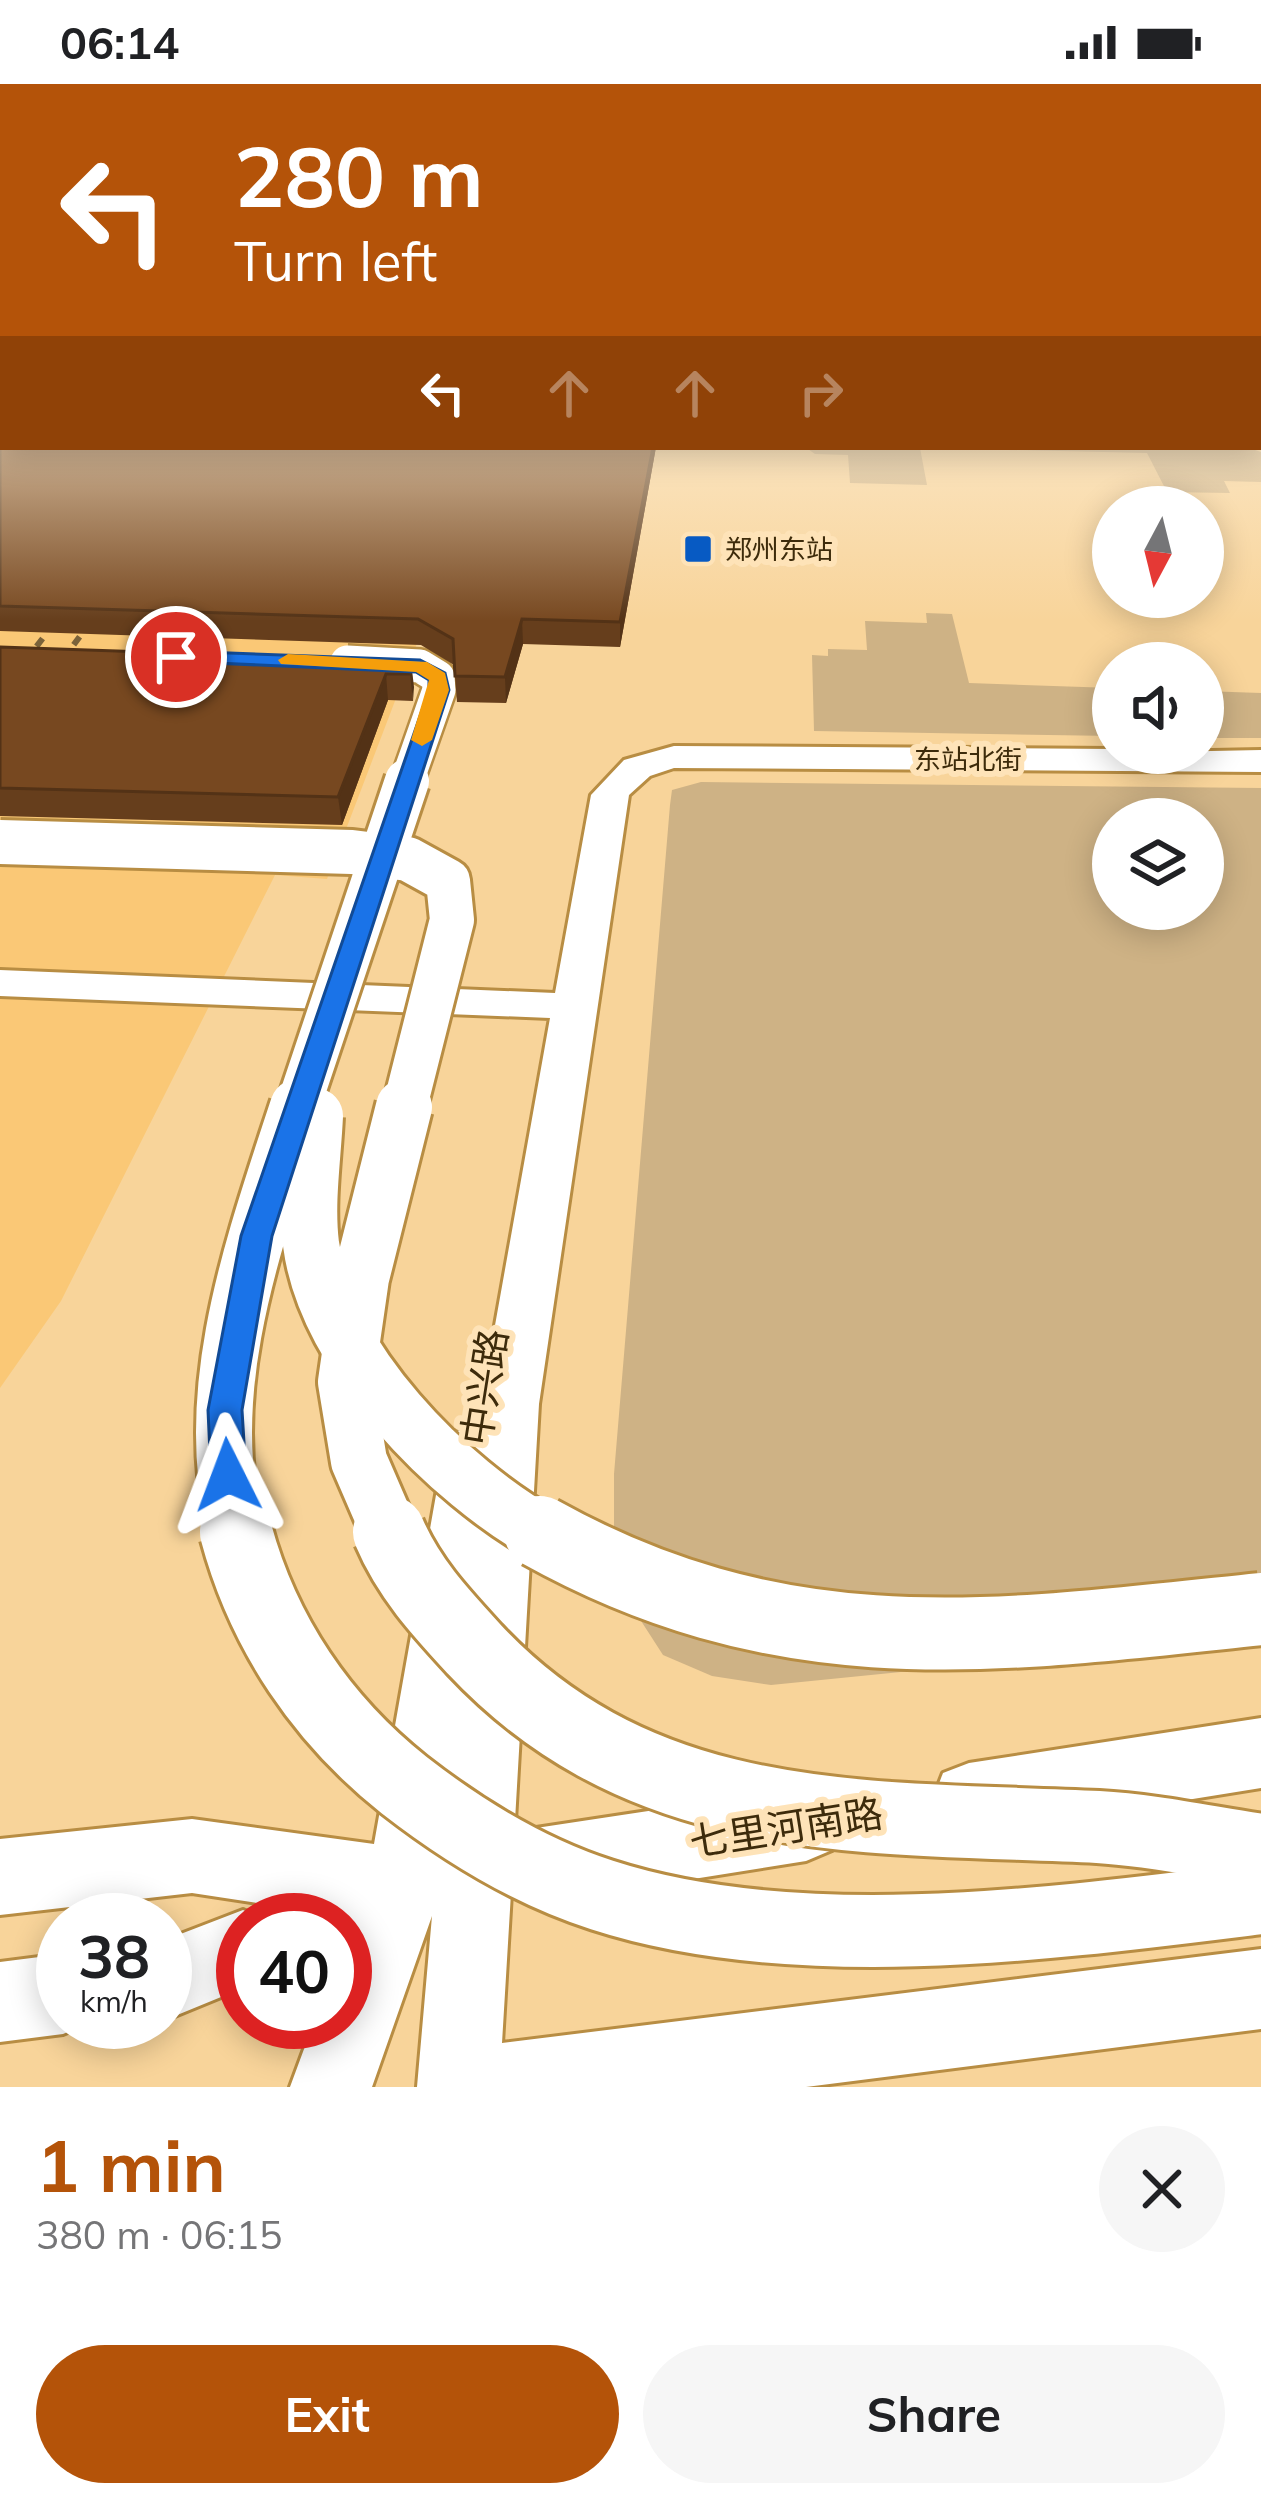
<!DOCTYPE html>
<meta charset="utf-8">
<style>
:root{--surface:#fff;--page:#f6f6f6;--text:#202124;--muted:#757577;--accent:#b45309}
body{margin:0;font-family:Mulish,"Noto Sans SC",sans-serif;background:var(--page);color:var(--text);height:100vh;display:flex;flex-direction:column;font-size:45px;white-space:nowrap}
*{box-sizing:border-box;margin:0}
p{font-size:39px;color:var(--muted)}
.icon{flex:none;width:66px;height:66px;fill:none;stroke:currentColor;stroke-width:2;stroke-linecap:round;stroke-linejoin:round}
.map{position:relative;height:2003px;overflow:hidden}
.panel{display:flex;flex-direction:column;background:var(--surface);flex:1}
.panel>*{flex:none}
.guide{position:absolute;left:0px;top:0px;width:1263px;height:366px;box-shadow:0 6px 30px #0003;background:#b45309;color:#fff;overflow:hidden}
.needle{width:78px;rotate:187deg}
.fabs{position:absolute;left:1092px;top:402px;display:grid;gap:24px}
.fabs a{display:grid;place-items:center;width:132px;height:132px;border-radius:50%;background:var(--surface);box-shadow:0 6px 30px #0003;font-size:60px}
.speed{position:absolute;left:36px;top:1809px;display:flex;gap:24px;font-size:60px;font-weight:700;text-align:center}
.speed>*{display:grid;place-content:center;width:156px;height:156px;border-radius:50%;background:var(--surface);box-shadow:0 6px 30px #0003;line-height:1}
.speed small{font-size:30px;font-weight:400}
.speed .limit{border:18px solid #d22;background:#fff;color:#111}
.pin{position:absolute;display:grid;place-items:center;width:102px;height:102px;color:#fff;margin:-51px;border:6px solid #fff;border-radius:50%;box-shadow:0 3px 12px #0007}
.me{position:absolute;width:132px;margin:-66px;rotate:357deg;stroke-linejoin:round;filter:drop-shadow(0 0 9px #0008)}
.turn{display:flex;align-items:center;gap:42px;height:252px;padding:0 36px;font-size:54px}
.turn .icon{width:156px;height:156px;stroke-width:2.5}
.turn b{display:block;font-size:84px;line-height:102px}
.lanes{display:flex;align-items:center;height:114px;padding:0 36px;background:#0003;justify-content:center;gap:60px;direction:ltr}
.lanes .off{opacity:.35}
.round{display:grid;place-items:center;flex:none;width:126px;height:126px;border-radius:63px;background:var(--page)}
.headline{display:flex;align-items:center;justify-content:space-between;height:204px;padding:0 36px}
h1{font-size:72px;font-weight:700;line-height:90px;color:var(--accent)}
.button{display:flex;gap:24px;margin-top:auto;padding:24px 36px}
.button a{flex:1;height:138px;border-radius:72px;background:var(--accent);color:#fff;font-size:48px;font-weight:700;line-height:138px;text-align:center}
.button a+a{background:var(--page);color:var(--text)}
.status{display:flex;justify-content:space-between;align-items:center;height:84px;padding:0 60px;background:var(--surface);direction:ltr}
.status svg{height:33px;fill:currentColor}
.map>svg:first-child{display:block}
.built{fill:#fac876}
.green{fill:#ceb285;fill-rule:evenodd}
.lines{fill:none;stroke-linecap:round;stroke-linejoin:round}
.secondary-casing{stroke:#b88d43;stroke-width:6}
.secondary{fill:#fff;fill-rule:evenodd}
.rail{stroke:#7a623a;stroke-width:6;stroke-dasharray:10 10;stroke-linecap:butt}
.secondary-bridge-far3-casing{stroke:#b88d43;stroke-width:38;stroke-linecap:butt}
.secondary-bridge-far2-casing{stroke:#b88d43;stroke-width:50;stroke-linecap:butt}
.secondary-bridge-far1-casing{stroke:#b88d43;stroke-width:62;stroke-linecap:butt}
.secondary-bridge-casing{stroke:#b88d43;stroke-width:78;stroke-linecap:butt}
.secondary-bridge-far3{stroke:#fff;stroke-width:33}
.secondary-bridge-far2{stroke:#fff;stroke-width:44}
.secondary-bridge-far1{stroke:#fff;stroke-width:56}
.secondary-bridge{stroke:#fff;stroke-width:72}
.wall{fill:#663e1c}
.shaded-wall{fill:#533216}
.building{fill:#774820;stroke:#533216;stroke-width:3}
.route{fill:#1a73e8;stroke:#114b97;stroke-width:3}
.slow{fill:#f59e0b}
.poi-dot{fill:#075ac3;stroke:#fee3b8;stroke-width:4.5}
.labels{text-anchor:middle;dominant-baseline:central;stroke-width:12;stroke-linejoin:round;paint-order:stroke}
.far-poi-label{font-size:27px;fill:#3d2b0b;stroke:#fee3b8;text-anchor:start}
.far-street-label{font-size:27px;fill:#3d2b0b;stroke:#fee3b8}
.near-street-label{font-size:39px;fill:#3d2b0b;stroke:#fee3b8}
</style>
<div class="status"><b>06:14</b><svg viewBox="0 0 49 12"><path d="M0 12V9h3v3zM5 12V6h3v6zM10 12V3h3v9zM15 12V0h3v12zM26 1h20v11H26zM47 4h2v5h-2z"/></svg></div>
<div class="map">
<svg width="1261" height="2003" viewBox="0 0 1261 2003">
<rect width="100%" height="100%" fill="#f8d49a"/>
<polygon class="built" points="492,363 327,795 275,791 61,1217 0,1304 0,412"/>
<g class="green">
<polygon points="805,363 1247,363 1261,368 1261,398 1224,397 1230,409 1167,408 1147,369 920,364 927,401 850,399 848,371 815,370"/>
<polygon points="926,529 952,530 969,599 1113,604 1113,652 814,647 812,571 828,572 828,565 867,566 865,537 927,539"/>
<polygon points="1203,607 1261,609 1261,654 1203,654"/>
<path d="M 701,698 L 1261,704 L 1261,1552 L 771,1601 L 712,1592 L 663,1571 L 614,1495 L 614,1390 L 670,721 L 672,706 ZM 1113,735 L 1203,735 L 1203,825 L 1113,825 Z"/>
</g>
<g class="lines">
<g class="secondary-casing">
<g id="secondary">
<rect x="1260" y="266" width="1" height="15"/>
<rect x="1260" y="316" width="1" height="16"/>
<polygon points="674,662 1113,665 1113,669 1261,666 1261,688 674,684 650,692 629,711 539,1320 514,1754 536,1744 806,1703 832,1714 843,1740 832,1766 806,1777 536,1820 511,1809 502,1959 1261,1865 1261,1945 806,2003 417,2003 432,1832 372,2003 290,2003 314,1938 345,1938 345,1836 278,1836 284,1823 192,1809 0,1831 0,1755 192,1735 374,1760 444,1366 453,1348 477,1342 550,934 0,912 0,886 555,909 591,711 624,676"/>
<polygon points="1261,1634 1261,1704 969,1751 943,1741 933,1715 943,1689 969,1679"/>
<polygon points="243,1826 267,1836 243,1836 243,1904 165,1936 165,1856"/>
<polygon points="63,1870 63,1938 91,1938 63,1950 0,1958 0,1878"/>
</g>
</g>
<use href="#secondary" class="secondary"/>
<g class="rail">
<polyline points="50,593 100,525"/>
<polyline points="0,610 66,524"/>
</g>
<g class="secondary-bridge-far3-casing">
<polyline id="secondary-bridge-far3" points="347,578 420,582 438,593 439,606 406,700"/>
</g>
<g class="secondary-bridge-far2-casing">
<g id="secondary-bridge-far2">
<polyline points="0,758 352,768 408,775 448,797 452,836 404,1026"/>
<polyline points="297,1026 407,697"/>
</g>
</g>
<g class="secondary-bridge-far1-casing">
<g id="secondary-bridge-far1">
<path d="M 315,1032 C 313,1074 306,1118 311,1160 C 326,1274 449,1398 545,1451"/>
<path d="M 237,1451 C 198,1309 254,1158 298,1023"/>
<polyline points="391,1451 359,1377 346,1298 361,1194 404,1023"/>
</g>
</g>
<g class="secondary-bridge-casing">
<g id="secondary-bridge">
<path d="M 236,1448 C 263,1549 322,1636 404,1701 C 463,1747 530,1788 602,1811 C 799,1875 1058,1839 1261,1814"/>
<path d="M 389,1448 C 409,1495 441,1529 475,1566 C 646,1748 869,1732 1098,1743 C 1152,1746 1207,1758 1261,1766"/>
<path d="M 540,1448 C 786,1585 995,1553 1261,1525"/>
</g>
</g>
<use href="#secondary-bridge-far3" class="secondary-bridge-far3"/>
<use href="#secondary-bridge-far2" class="secondary-bridge-far2"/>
<use href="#secondary-bridge-far1" class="secondary-bridge-far1"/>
<use href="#secondary-bridge" class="secondary-bridge"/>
</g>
<g class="wall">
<polygon points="0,256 3,363 656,363 620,563 523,560 506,619 457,618 454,581 421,561 0,547"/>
<polygon points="0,563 411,577 413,617 388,616 342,741 0,732"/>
</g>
<g class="shaded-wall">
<polygon points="653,363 656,363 620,563 620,538"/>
<polygon points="522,535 523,560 506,619 505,593"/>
<polygon points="411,577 414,603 413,617 410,590"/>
<polygon points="386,590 388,616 342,741 338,713"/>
</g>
<g class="building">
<polygon points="0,256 3,256 3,363 653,363 620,538 522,535 505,593 455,592 453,555 418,535 0,522 0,331 2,330 0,321"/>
<polygon points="0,563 411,577 410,590 386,590 338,713 0,704"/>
</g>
<linearGradient id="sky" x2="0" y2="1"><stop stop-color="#75a3d6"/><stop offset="0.48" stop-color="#fcecd2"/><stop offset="1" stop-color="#fcecd2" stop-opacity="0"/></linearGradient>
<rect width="1261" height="537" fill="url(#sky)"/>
<polygon class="route" points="176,567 420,576 445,589 449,606 272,1152 242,1326 246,1391 241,1402 228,1406 216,1402 211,1391 208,1326 241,1152 429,606 429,596 416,588 169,577 169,569"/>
<polygon class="slow" points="288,570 427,578 445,589 449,606 432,656 422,662 411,656 429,596 416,588 281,580 278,576"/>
<rect class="poi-dot" x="683" y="450" width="30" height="30" rx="6"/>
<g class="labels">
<g class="far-poi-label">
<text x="725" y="465">郑州东站</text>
</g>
<g class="far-street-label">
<text x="968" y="675">东站北街</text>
</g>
<g class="near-street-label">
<text transform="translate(484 1303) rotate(-81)">中兴路</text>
<text transform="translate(786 1743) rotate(-9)">七里河南路</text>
</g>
</g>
</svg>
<div class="fabs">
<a><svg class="needle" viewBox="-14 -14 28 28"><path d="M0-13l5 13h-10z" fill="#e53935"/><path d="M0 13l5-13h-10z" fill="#757577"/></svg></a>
<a><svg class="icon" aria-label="sound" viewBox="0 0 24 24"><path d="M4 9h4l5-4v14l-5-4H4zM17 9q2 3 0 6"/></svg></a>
<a><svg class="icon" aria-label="layers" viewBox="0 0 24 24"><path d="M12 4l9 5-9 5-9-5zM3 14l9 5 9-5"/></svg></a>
</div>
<div class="speed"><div>38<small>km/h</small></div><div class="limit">40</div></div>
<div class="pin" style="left:176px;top:573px;background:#d93025"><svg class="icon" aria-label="arrive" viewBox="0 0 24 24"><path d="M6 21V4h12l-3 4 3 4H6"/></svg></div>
<svg class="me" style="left:228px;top:1391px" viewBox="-20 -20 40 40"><path d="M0-17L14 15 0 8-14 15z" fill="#1a73e8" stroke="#fff" stroke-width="4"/></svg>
<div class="guide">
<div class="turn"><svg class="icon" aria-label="left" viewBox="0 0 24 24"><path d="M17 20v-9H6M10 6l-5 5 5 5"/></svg><div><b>280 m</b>Turn left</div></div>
<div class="lanes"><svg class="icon" aria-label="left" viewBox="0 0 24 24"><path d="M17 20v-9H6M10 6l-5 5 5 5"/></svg><svg class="icon off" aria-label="ahead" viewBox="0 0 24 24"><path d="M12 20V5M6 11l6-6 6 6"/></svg><svg class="icon off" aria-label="ahead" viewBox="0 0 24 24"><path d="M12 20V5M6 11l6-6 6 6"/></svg><svg class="icon off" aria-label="right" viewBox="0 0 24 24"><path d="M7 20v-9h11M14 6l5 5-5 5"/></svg></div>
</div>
</div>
<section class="panel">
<div class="headline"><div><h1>1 min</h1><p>380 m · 06:15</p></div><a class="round"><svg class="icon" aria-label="close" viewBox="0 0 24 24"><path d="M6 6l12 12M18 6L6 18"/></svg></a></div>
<div class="button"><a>Exit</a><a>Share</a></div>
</section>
